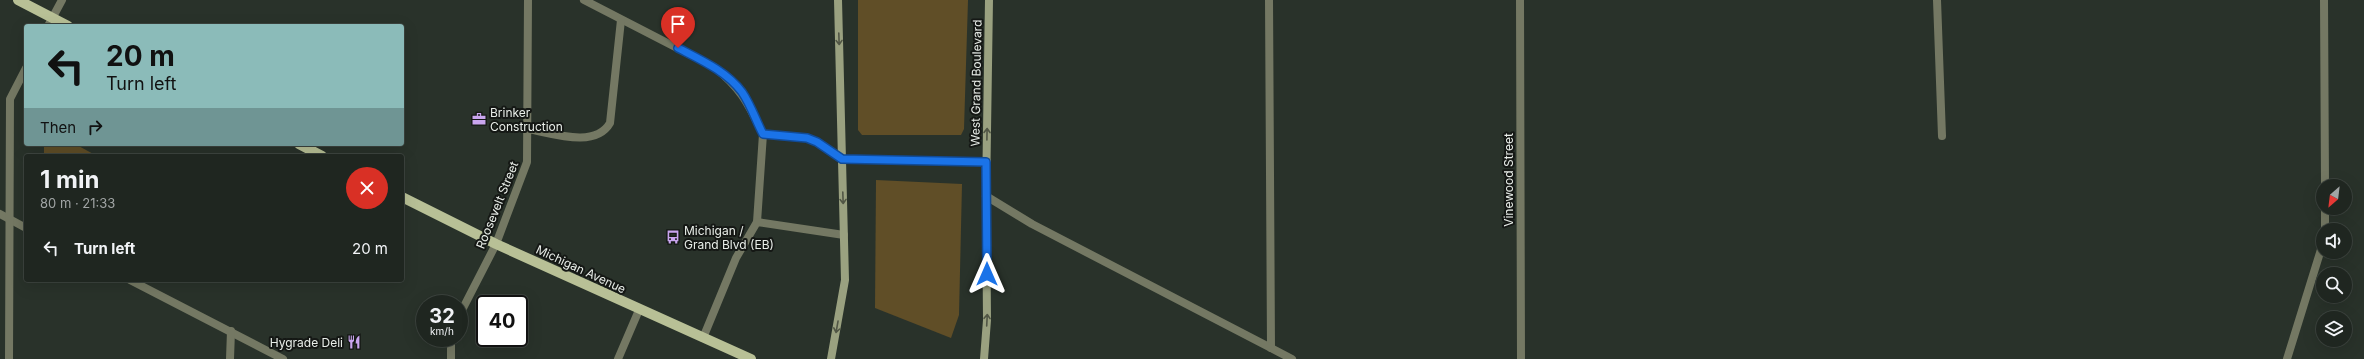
<!DOCTYPE html>
<meta charset="utf-8">
<style>
:root{--surface:#1f2620;--page:#272e29;--text:#f1f3f6;--muted:#a1a5a5;--line:#3c433e}
body{margin:0;font-family:Inter,sans-serif;background:var(--page);color:var(--text);height:100vh;display:flex;flex-direction:column;font-size:15px;white-space:nowrap}
*{box-sizing:border-box;margin:0}
p{font-size:13px;color:var(--muted)}
.icon{flex:none;width:22px;height:22px;fill:none;stroke:currentColor;stroke-width:2;stroke-linecap:round;stroke-linejoin:round}
.map{position:relative;flex:1;overflow:hidden}
.panel{position:absolute;left:24px;top:154px;width:380px;height:128px;display:flex;flex-direction:column;background:var(--surface);border-radius:4px;box-shadow:0 4px 16px #0002,0 0 0 1px var(--line)}
.panel>*{flex:none}
.hud{position:absolute;left:24px;top:24px;width:380px;height:122px;border-radius:4px;box-shadow:0 4px 16px #0002,0 0 0 1px var(--line);background:#8bbbb9;color:#111;overflow:hidden}
.needle{width:26px;rotate:208deg}
.tools{position:absolute;left:2316px;top:179px;display:grid;gap:8px}
.tools a{display:grid;place-items:center;width:36px;height:36px;border-radius:50%;background:var(--surface);box-shadow:0 4px 16px #0002,0 0 0 1px var(--line);font-size:20px}
.speed{position:absolute;left:416px;top:295px;display:flex;gap:8px;font-size:20px;font-weight:700;text-align:center}
.speed>*{display:grid;place-content:center;width:52px;height:52px;border-radius:50%;background:var(--surface);box-shadow:0 4px 16px #0002,0 0 0 1px var(--line);line-height:1}
.speed small{font-size:10px;font-weight:400}
.speed .limit{border:2px solid #111;border-radius:6px;background:#fff;color:#111}
.pin{position:absolute;display:grid;place-items:center;width:34px;height:34px;color:#fff;margin:-41px -17px;border-radius:50% 50% 50% 0;rotate:-45deg;box-shadow:0 0 4px #0007}
.pin .icon{rotate:45deg}
.me{position:absolute;width:44px;margin:-22px;rotate:0deg;stroke-linejoin:round;filter:drop-shadow(0 0 3px #0008)}
.turn{display:flex;align-items:center;gap:14px;height:84px;padding:0 16px;font-size:18px}
.turn .icon{width:52px;height:52px;stroke-width:2.5}
.turn b{display:block;font-size:28px;line-height:34px}
.then{display:flex;align-items:center;height:38px;padding:0 16px;background:#0003;gap:8px;font-size:15px}
.round{display:grid;place-items:center;flex:none;width:42px;height:42px;border-radius:21px;background:var(--page)}
.overview{display:flex;align-items:center;justify-content:space-between;height:68px;padding:0 16px}
h1{font-size:24px;font-weight:700;line-height:30px}
ul{padding:0;list-style:none}
li{display:flex;align-items:center;gap:12px;height:52px;padding:0 16px}
li div{flex:1}
li b{display:block;font-size:15px}
li em{font-style:normal}
.map>svg:first-child{display:block}
.green{fill:#604e27}
.lines{fill:none;stroke-linecap:round;stroke-linejoin:round}
.lane{stroke:#747863;stroke-width:8}
.street{stroke:#747863;stroke-width:8}
.secondary{stroke:#9aa180;stroke-width:8}
.primary{stroke:#b8c096;stroke-width:10}
.oneway{stroke:#515645}
.route-casing{stroke:#114b97;stroke-width:10}
.route{stroke:#1a73e8;stroke-width:7}
.labels{text-anchor:middle;dominant-baseline:central;stroke-width:4;stroke-linejoin:round;paint-order:stroke}
.street-label{font-size:12px;fill:#e9eee9;stroke:#151815}
.poi-label{font-size:12px;fill:#e9eee9;stroke:#151815;text-anchor:start}
</style>
<div class="map">
<svg width="2364" height="359" viewBox="0 0 2364 359">
<rect width="100%" height="100%" fill="#29322a"/>
<g class="green">
<polygon points="858,0 968,0 964,129 961,135 862,135 858,130"/>
<polygon points="44,144 75,144 97,156 44,156"/>
<polygon points="876,180 962,184 959,315 951,338 875,308"/>
</g>
<g class="lines">
<g class="lane">
<path d="M 584,0 L 714,67 C 742,89 748,104 763,134 L 807,138 L 817,142 L 842,159"/>
<polyline points="1269,0 1271,348"/>
<polyline points="1937,0 1942,136"/>
<polyline points="2324,0 2325,186"/>
<path d="M 528,129 C 552,133 595,149 610,123 L 621,20"/>
<polyline points="986,196 1032,224 1292,359"/>
<polyline points="2325,208 2325,230"/>
<polyline points="0,214 26,228"/>
<polyline points="757,222 763,134"/>
<polyline points="130,280 283,359"/>
<polyline points="703,338 736,258 757,222 844,235"/>
<polyline points="230,359 231,331"/>
<polyline points="618,359 639,310"/>
<polyline points="2287,359 2323,243"/>
</g>
<g class="street">
<polyline points="1520,0 1521,359"/>
<polyline points="48,26 62,0"/>
<polyline points="459,316 496,244 527,162 528,0"/>
<polyline points="451,338 451,359"/>
<polyline points="9,359 10,99 26,68"/>
</g>
<g class="secondary">
<polyline points="842,159 987,162"/>
<polyline points="831,359 845,280 838,0"/>
<polyline points="984,359 987,320 986,196 989,0"/>
</g>
<g class="primary">
<polyline points="18,0 68,26"/>
<polyline points="299,144 322,156"/>
<polyline points="402,197 496,244 751,359"/>
</g>
</g>
<defs><path id="oneway-shaft" d="M-6 0H5M1.5-3L5.5 0L1.5 3" fill="none" stroke-width="1.6" stroke-linecap="round" stroke-linejoin="round"/></defs>
<g class="oneway">
<use href="#oneway-shaft" transform="translate(839 39) rotate(88)"/>
<use href="#oneway-shaft" transform="translate(987 134) rotate(-89)"/>
<use href="#oneway-shaft" transform="translate(843 198) rotate(88)"/>
<use href="#oneway-shaft" transform="translate(987 320) rotate(-87)"/>
<use href="#oneway-shaft" transform="translate(837 327) rotate(100)"/>
</g>
<g class="lines">
<g class="route-casing">
<path id="route" d="M 678,48 C 701,60 726,71 742,92 C 751,105 756,121 763,134 L 807,138 L 817,142 L 842,159 L 986,162 L 987,274"/>
</g>
<use href="#route" class="route"/>
</g>
<defs>
<g id="office-bare" transform="scale(1.08)"><path d="M-6-3h4V-5.5h4V-3h4V5H-6ZM-1-4.5V-3h2v-1.5ZM-6 0V1H6V0Z" fill="#c9a5ee" stroke="#151815" stroke-width="2.5" paint-order="stroke"/></g>
<g id="bus-bare" transform="scale(1.08)"><path d="M-5-6H5V4H4V6H2V4H-2V6H-4V4H-5ZM-3.5-4V0h7V-4ZM-3.5 1.2v1.5H-2V1.2ZM2 1.2v1.5H3.5V1.2Z" fill="#c9a5ee" stroke="#151815" stroke-width="2.5" paint-order="stroke"/></g>
<g id="restaurant-bare" transform="scale(1.08)"><path d="M-5-6h1v4h1v-4h1v4h1v-4h1v5L-1.5 .5V6h-2V.5L-5-1ZM5-6V6H3V1.5H1.5Q1.5-4 5-6Z" fill="#c9a5ee" stroke="#151815" stroke-width="2.5" paint-order="stroke"/></g>
</defs>
<g fill-rule="evenodd">
<use href="#office-bare" x="479" y="119"/>
<use href="#bus-bare" x="673" y="237"/>
<use href="#restaurant-bare" x="354" y="342"/>
</g>
<g class="labels">
<g class="street-label">
<text transform="translate(976 83) rotate(-89)">West Grand Boulevard</text>
<text transform="translate(1508 180) rotate(-90)">Vinewood Street</text>
<text transform="translate(497 205) rotate(-68)">Roosevelt Street</text>
<text transform="translate(581 269) rotate(25)">Michigan Avenue</text>
</g>
<g class="poi-label">
<text x="490" y="112">Brinker<tspan x="490" dy="14">Construction</tspan></text>
<text x="684" y="230">Michigan /<tspan x="684" dy="14">Grand Blvd (EB)</tspan></text>
<text x="343" y="342" text-anchor="end">Hygrade Deli</text>
</g>
</g>
</svg>
<div class="tools">
<a><svg class="needle" viewBox="-14 -14 28 28"><path d="M0-13l5 13h-10z" fill="#e53935"/><path d="M0 13l5-13h-10z" fill="#a1a5a5"/></svg></a>
<a><svg class="icon" aria-label="sound" viewBox="0 0 24 24"><path d="M4 9h4l5-4v14l-5-4H4zM17 9q2 3 0 6"/></svg></a>
<a><svg class="icon" aria-label="search" viewBox="0 0 24 24"><circle cx="10" cy="10" r="6"/><path d="M15 15l6 6"/></svg></a>
<a><svg class="icon" aria-label="layers" viewBox="0 0 24 24"><path d="M12 4l9 5-9 5-9-5zM3 14l9 5 9-5"/></svg></a>
</div>
<div class="speed"><div>32<small>km/h</small></div><div class="limit">40</div></div>
<div class="pin" style="left:678px;top:48px;background:#d93025"><svg class="icon" aria-label="arrive" viewBox="0 0 24 24"><path d="M6 21V4h12l-3 4 3 4H6"/></svg></div>
<svg class="me" style="left:987px;top:274px" viewBox="-20 -20 40 40"><path d="M0-17L14 15 0 8-14 15z" fill="#1a73e8" stroke="#fff" stroke-width="4"/></svg>
<div class="hud">
<div class="turn"><svg class="icon" aria-label="left" viewBox="0 0 24 24"><path d="M17 20v-9H6M10 6l-5 5 5 5"/></svg><div><b>20 m</b>Turn left</div></div>
<div class="then">Then<svg class="icon" aria-label="right" viewBox="0 0 24 24"><path d="M7 20v-9h11M14 6l5 5-5 5"/></svg></div>
</div>
<section class="panel">
<div class="overview"><div><h1>1 min</h1><p>80 m · 21:33</p></div><a class="round" style="background:#d93025;color:#fff"><svg class="icon" aria-label="close" viewBox="0 0 24 24"><path d="M6 6l12 12M18 6L6 18"/></svg></a></div>
<ul>
<li><svg class="icon" aria-label="left" viewBox="0 0 24 24"><path d="M17 20v-9H6M10 6l-5 5 5 5"/></svg><div><b>Turn left</b></div><em>20 m</em></li>
</ul>
</section>
</div>
